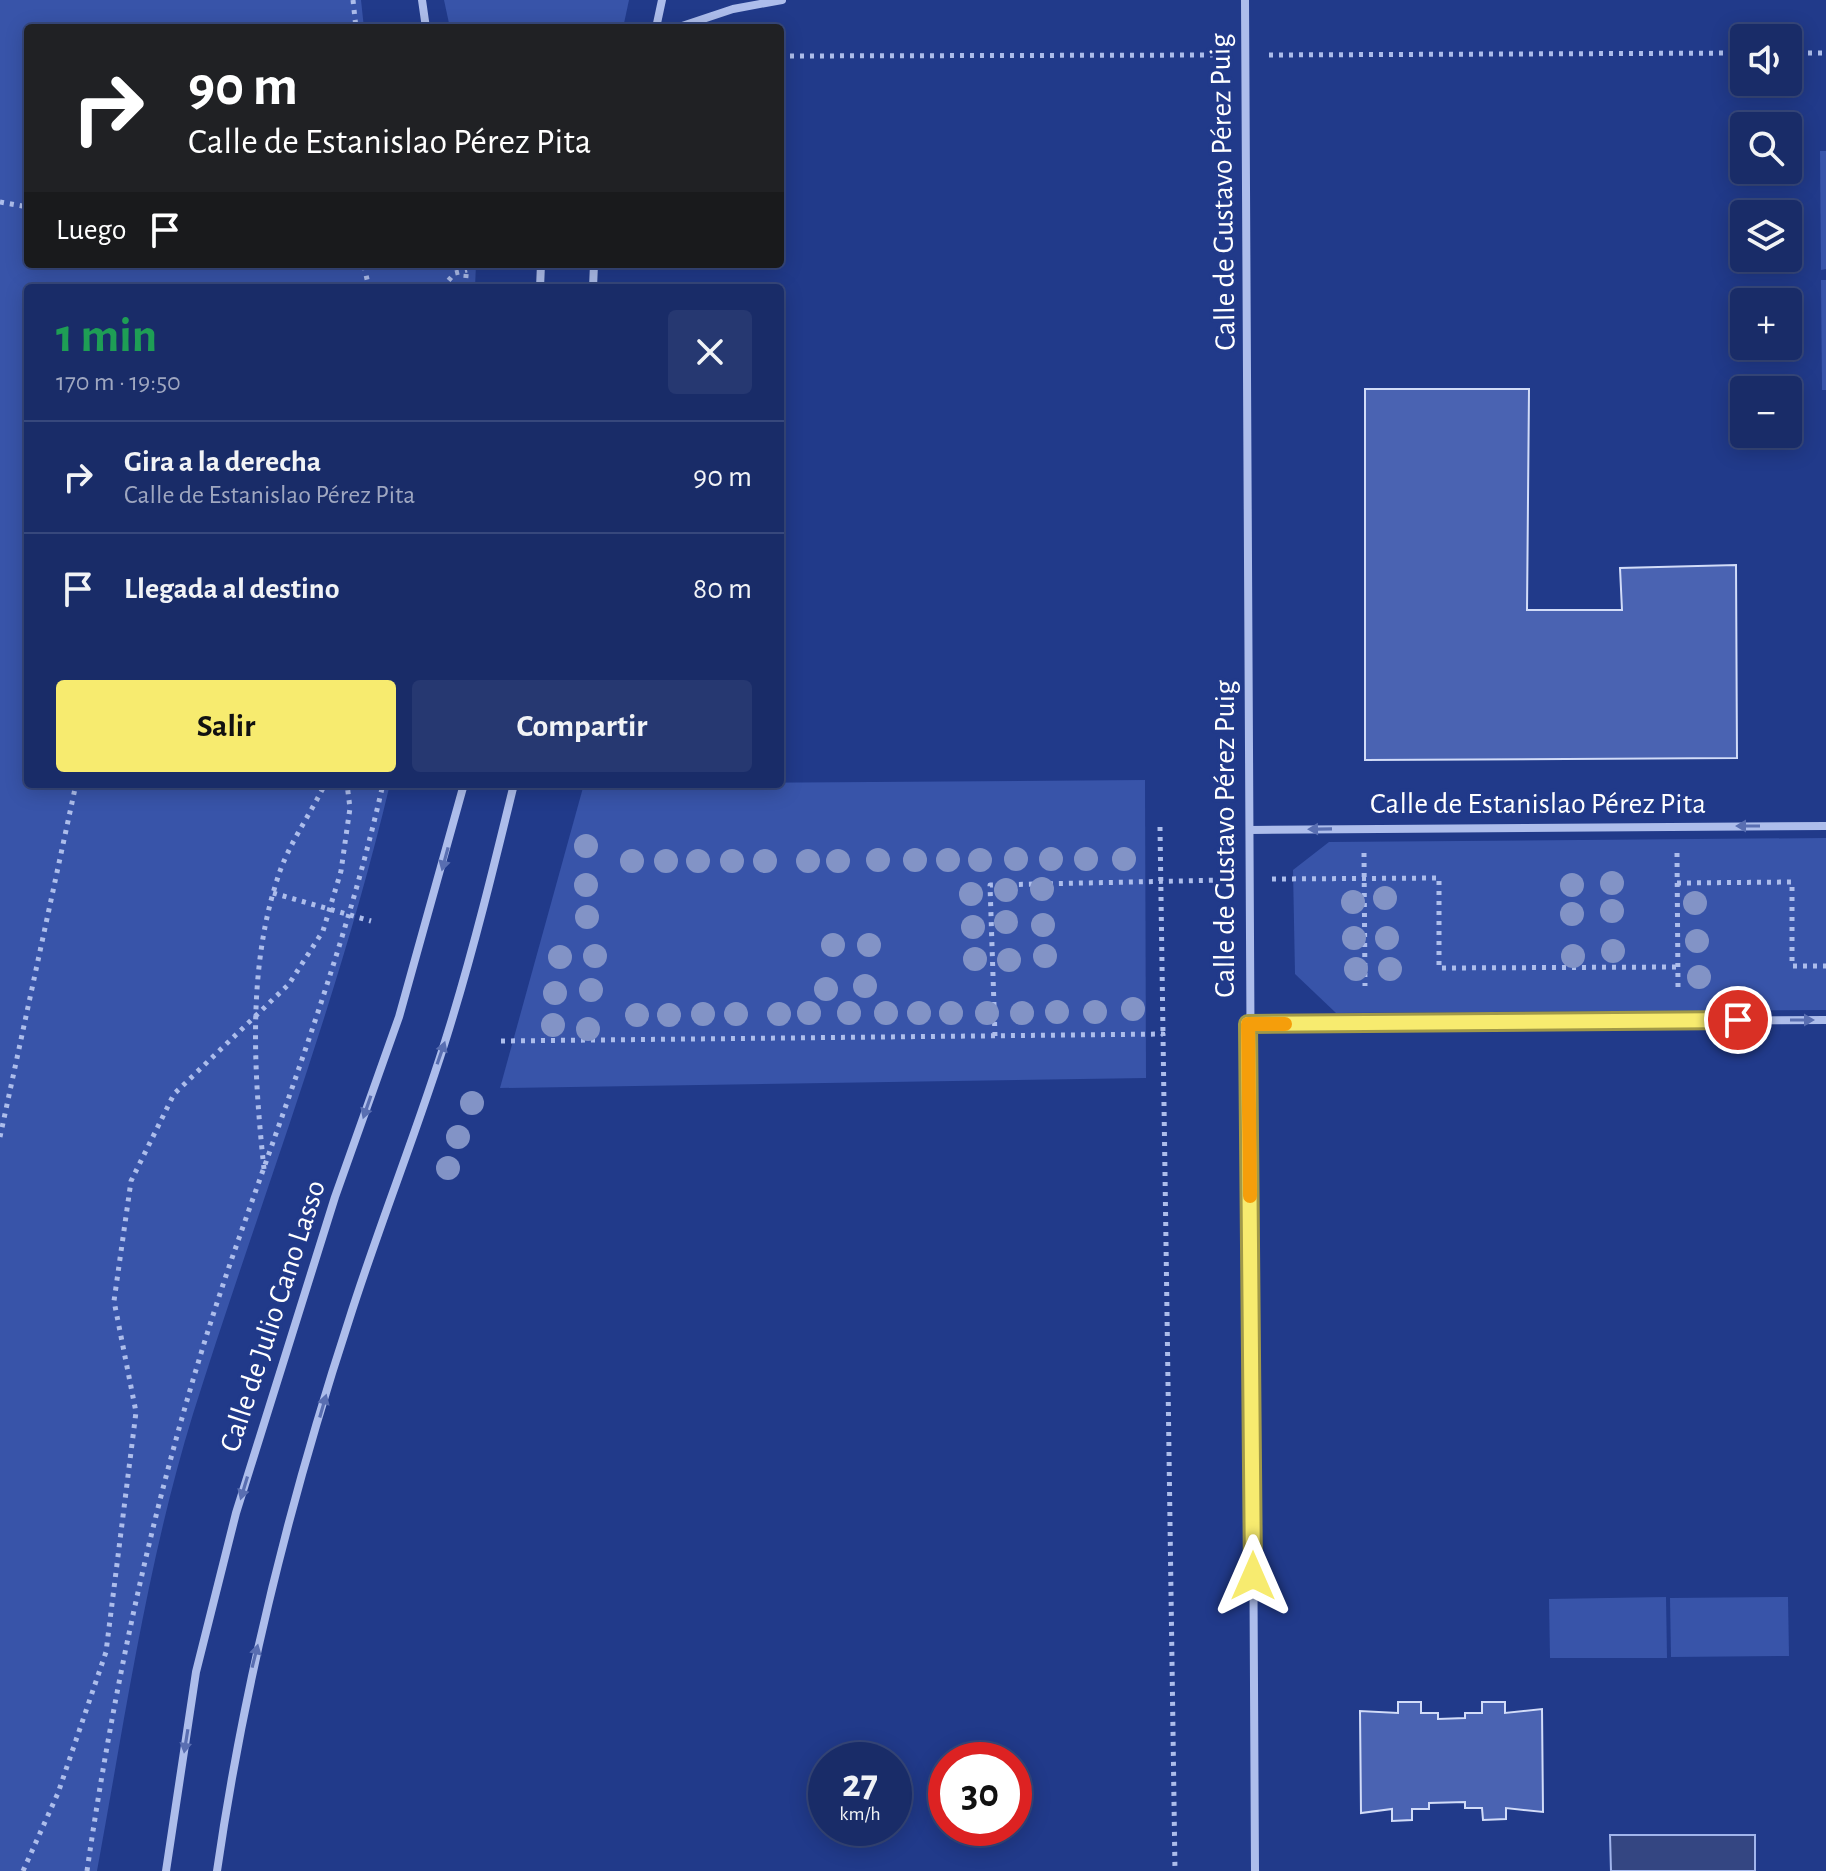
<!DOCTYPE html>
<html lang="es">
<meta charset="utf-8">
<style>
:root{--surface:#192c68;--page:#263871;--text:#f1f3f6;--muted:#9fa7c0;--line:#37487c;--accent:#f7eb6f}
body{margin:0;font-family:"Alegreya Sans",sans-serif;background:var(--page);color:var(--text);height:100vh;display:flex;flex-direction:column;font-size:30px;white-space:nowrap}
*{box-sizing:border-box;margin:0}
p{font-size:26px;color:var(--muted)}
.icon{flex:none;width:44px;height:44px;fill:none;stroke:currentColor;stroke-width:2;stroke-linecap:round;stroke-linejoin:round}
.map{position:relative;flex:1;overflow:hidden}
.side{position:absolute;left:24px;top:284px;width:760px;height:504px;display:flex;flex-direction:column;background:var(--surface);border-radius:8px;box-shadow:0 4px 20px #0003,0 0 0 2px var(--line)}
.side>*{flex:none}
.top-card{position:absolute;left:24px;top:24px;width:760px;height:244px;border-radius:8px;box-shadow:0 4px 20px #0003,0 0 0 2px var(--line);background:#202124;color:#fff;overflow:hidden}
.tools{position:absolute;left:1730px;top:24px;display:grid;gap:16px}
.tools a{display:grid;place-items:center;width:72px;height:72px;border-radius:8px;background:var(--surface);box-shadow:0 4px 20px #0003,0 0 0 2px var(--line);font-size:40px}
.speed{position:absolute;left:808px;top:1742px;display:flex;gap:16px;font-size:40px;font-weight:700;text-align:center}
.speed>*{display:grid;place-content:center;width:104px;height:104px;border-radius:50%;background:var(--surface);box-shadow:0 4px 20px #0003,0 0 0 2px var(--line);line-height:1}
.speed small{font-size:20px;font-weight:400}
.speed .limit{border:12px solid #d22;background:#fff;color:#111}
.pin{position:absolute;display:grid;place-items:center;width:68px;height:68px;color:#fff;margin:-34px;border:4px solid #fff;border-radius:50%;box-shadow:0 2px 8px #0007}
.me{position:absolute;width:88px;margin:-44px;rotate:0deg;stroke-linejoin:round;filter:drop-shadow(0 0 6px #0008)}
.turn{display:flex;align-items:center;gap:28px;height:168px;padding:0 32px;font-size:36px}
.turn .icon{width:104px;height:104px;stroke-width:2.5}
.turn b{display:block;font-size:56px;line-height:68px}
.then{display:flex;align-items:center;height:76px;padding:0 32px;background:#0003;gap:16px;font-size:30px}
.round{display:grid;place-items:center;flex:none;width:84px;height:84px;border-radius:8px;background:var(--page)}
.head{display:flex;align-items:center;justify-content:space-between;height:136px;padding:0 32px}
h1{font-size:48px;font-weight:700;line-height:60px;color:#1e9e55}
.cta{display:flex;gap:16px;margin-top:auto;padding:16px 32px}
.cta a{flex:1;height:92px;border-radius:8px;background:var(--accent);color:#111;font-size:32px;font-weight:700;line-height:92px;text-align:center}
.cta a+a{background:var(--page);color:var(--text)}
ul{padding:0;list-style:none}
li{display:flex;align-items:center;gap:24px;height:112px;padding:0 32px;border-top:2px solid var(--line)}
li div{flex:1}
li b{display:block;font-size:30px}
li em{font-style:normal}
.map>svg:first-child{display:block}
.green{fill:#3854a9}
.water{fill:#344682;stroke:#a1b5ec;stroke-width:2}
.building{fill:#4a63b2;stroke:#d2dcf8;stroke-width:2}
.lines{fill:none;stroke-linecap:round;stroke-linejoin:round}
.path{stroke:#adbdeb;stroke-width:5;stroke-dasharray:4 6;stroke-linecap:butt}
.street{stroke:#adbdeb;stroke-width:8}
.tree{fill:#8293c6}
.oneway{fill:#596eb1}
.route-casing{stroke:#a19948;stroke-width:20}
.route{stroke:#f7eb6f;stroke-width:14}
.slow{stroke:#f59e0b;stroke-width:14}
.labels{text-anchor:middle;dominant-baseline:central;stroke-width:7;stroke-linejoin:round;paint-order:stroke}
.street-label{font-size:30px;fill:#fff;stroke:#213a8a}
</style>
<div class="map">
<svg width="1826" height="1871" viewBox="0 0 1826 1871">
<rect width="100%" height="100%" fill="#213a8a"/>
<g class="green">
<path d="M 0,0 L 361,0 L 364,28 L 28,28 L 28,264 L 476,264 L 475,288 L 28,288 L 28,784 L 390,784 C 339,999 259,1204 193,1414 C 147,1563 125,1719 97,1871 L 0,1871 Z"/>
<polygon points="444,0 629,0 623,28 450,28"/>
<polygon points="1820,151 1826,151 1826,269 1821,270"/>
<polygon points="1821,280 1826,280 1826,390 1822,390"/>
<polygon points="1145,780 1146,1078 500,1088 584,784"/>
<polygon points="1826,838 1826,1010 1336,1013 1295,974 1293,870 1329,842"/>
<polygon points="1666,1597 1667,1658 1550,1658 1549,1599"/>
<polygon points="1788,1597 1789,1656 1671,1657 1670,1598"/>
</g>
<polygon class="water" points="1610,1835 1755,1835 1755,1871 1611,1871"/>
<g class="building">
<polygon points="1365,389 1529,389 1527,610 1622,610 1620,568 1736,565 1737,758 1365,760"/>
<polygon points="1398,1702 1421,1702 1421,1713 1438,1713 1438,1719 1465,1718 1465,1713 1482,1713 1482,1702 1505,1702 1505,1713 1542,1709 1543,1812 1506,1808 1506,1819 1483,1820 1482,1808 1465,1808 1465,1802 1429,1803 1429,1809 1412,1809 1412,1820 1392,1821 1392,1809 1361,1813 1360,1711 1398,1713"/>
</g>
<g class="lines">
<g class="path">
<polyline points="353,0 356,28"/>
<polyline points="1788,53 1826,53"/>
<polyline points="1269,55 1744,53"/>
<polyline points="780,56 1223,55"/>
<polyline points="0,202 28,207"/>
<polyline points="351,264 366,265"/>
<polyline points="364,266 369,288"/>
<polyline points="442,288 455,273 467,270"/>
<polyline points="465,288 467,264"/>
<polyline points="1160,827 1163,1034"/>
<polyline points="1364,853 1365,986"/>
<polyline points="1677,853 1678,987"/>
<polyline points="1272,879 1439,878 1439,968 1678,967"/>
<polyline points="1677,883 1792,882 1792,966 1826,966"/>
<polyline points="273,893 371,921"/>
<polyline points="995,1036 990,885 1226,880"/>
<polyline points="501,1041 1163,1034 1175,1871"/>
<polyline points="0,1137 76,784"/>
<path d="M 264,1169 C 254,1074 247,970 278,877 C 288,845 310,815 325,784"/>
<polyline points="23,1871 58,1793 106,1652 136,1412 114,1301 131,1181 174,1094 289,984 323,931 341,871 350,808 347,784"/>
<path d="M 87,1871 C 117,1664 163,1459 231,1261 C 286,1103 346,948 383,784"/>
</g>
<g class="street">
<polyline points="422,0 426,28"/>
<polyline points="1245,0 1255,1871"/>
<polyline points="656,28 662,0"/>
<polyline points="676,28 733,9 782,0"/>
<polyline points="540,288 541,264"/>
<polyline points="593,288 594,264"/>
<polyline points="1250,830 1826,826"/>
<polyline points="1248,1024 1826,1020"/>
<polyline points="166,1871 196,1672 236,1513 335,1197 399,1017 464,784"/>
<path d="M 217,1871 C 244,1684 290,1500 349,1320 C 380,1222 419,1127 449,1029 C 474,948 494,866 514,784"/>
</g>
</g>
<g class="tree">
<circle cx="586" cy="846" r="12"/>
<circle cx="1016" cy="859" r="12"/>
<circle cx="1051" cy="859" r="12"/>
<circle cx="1086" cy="859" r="12"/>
<circle cx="1124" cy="859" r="12"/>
<circle cx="878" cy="860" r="12"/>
<circle cx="915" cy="860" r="12"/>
<circle cx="948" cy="860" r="12"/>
<circle cx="980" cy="860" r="12"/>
<circle cx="632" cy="861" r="12"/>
<circle cx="666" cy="861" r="12"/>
<circle cx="698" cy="861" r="12"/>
<circle cx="732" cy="861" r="12"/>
<circle cx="765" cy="861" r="12"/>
<circle cx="808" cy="861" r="12"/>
<circle cx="838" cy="861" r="12"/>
<circle cx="1612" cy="883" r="12"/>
<circle cx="586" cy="885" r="12"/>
<circle cx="1572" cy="885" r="12"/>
<circle cx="1042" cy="889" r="12"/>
<circle cx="1006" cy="890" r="12"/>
<circle cx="971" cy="894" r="12"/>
<circle cx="1385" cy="898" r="12"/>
<circle cx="1353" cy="902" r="12"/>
<circle cx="1695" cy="903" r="12"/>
<circle cx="1612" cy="911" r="12"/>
<circle cx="1572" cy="914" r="12"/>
<circle cx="587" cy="917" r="12"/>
<circle cx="1006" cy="922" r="12"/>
<circle cx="1043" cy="925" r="12"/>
<circle cx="973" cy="927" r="12"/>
<circle cx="1354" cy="938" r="12"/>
<circle cx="1387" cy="938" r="12"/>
<circle cx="1697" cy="941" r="12"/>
<circle cx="833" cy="945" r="12"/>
<circle cx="869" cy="945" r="12"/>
<circle cx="1613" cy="951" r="12"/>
<circle cx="595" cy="956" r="12"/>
<circle cx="1045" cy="956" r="12"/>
<circle cx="1573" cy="956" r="12"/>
<circle cx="560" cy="957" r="12"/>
<circle cx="975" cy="959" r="12"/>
<circle cx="1009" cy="960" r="12"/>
<circle cx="1356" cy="969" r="12"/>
<circle cx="1390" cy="969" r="12"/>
<circle cx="1699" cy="977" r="12"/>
<circle cx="865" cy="986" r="12"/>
<circle cx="826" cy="989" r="12"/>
<circle cx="591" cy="990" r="12"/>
<circle cx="555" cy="993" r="12"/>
<circle cx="1133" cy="1009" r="12"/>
<circle cx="1057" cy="1012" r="12"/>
<circle cx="1095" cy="1012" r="12"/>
<circle cx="809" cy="1013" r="12"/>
<circle cx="849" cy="1013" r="12"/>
<circle cx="886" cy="1013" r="12"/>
<circle cx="919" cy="1013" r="12"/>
<circle cx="951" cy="1013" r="12"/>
<circle cx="987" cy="1013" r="12"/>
<circle cx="1022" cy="1013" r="12"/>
<circle cx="703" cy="1014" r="12"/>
<circle cx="736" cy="1014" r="12"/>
<circle cx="779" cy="1014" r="12"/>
<circle cx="637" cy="1015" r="12"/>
<circle cx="669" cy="1015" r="12"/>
<circle cx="553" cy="1025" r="12"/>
<circle cx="588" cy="1029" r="12"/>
<circle cx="472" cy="1103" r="12"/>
<circle cx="458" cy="1137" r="12"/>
<circle cx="448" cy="1168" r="12"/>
</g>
<defs><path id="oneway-solid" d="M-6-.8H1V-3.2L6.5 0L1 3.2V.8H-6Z" transform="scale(2)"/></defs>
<g class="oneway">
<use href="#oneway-solid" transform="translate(1748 826) rotate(180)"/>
<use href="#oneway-solid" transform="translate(1320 829) rotate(179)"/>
<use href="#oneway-solid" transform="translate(445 859) rotate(105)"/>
<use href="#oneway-solid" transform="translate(1802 1020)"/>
<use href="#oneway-solid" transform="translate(441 1053) rotate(-71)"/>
<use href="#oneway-solid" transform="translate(367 1107) rotate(109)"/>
<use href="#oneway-solid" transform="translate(323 1406) rotate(-74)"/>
<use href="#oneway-solid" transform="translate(244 1488) rotate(107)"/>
<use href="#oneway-solid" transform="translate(255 1656) rotate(-76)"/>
<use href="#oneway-solid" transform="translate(186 1741) rotate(99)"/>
</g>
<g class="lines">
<g class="route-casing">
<polyline id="route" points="1253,1576 1248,1024 1738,1020"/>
</g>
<use href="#route" class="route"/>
<polyline class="slow" points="1250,1196 1248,1024 1285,1024"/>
</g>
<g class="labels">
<g class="street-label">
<text transform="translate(1223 192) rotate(-91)">Calle de Gustavo Pérez Puig</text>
<text x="1538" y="804">Calle de Estanislao Pérez Pita</text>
<text transform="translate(1225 839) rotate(-90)">Calle de Gustavo Pérez Puig</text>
<text transform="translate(273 1316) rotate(-72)">Calle de Julio Cano Lasso</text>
</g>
</g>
</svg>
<div class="tools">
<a><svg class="icon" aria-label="sound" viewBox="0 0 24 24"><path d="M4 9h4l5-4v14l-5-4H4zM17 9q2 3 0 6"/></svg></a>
<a><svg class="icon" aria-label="search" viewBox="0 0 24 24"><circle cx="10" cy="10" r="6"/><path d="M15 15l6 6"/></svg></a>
<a><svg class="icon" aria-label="layers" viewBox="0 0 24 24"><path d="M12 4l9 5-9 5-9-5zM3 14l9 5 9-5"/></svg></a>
<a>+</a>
<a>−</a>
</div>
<div class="speed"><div>27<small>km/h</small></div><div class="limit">30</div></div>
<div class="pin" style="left:1738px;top:1020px;background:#d93025"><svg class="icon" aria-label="arrive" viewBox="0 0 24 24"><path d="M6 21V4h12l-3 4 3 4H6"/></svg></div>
<svg class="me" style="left:1253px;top:1576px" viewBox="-20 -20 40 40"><path d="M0-17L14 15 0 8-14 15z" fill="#f7eb6f" stroke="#fff" stroke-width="4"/></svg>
<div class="top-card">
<div class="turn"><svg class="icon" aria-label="right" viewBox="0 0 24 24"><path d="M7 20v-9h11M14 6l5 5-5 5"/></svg><div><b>90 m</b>Calle de Estanislao Pérez Pita</div></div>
<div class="then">Luego<svg class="icon" aria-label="arrive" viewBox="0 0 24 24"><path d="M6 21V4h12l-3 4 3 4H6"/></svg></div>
</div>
<section class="side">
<div class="head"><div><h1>1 min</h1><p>170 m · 19:50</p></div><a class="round"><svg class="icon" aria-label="close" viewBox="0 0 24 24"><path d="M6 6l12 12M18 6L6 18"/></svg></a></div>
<ul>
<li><svg class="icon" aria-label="right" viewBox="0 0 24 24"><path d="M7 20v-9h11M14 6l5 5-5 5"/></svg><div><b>Gira a la derecha</b><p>Calle de Estanislao Pérez Pita</p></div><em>90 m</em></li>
<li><svg class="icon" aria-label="arrive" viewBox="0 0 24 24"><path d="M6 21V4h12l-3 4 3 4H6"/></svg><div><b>Llegada al destino</b></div><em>80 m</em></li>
</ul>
<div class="cta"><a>Salir</a><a>Compartir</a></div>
</section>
</div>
